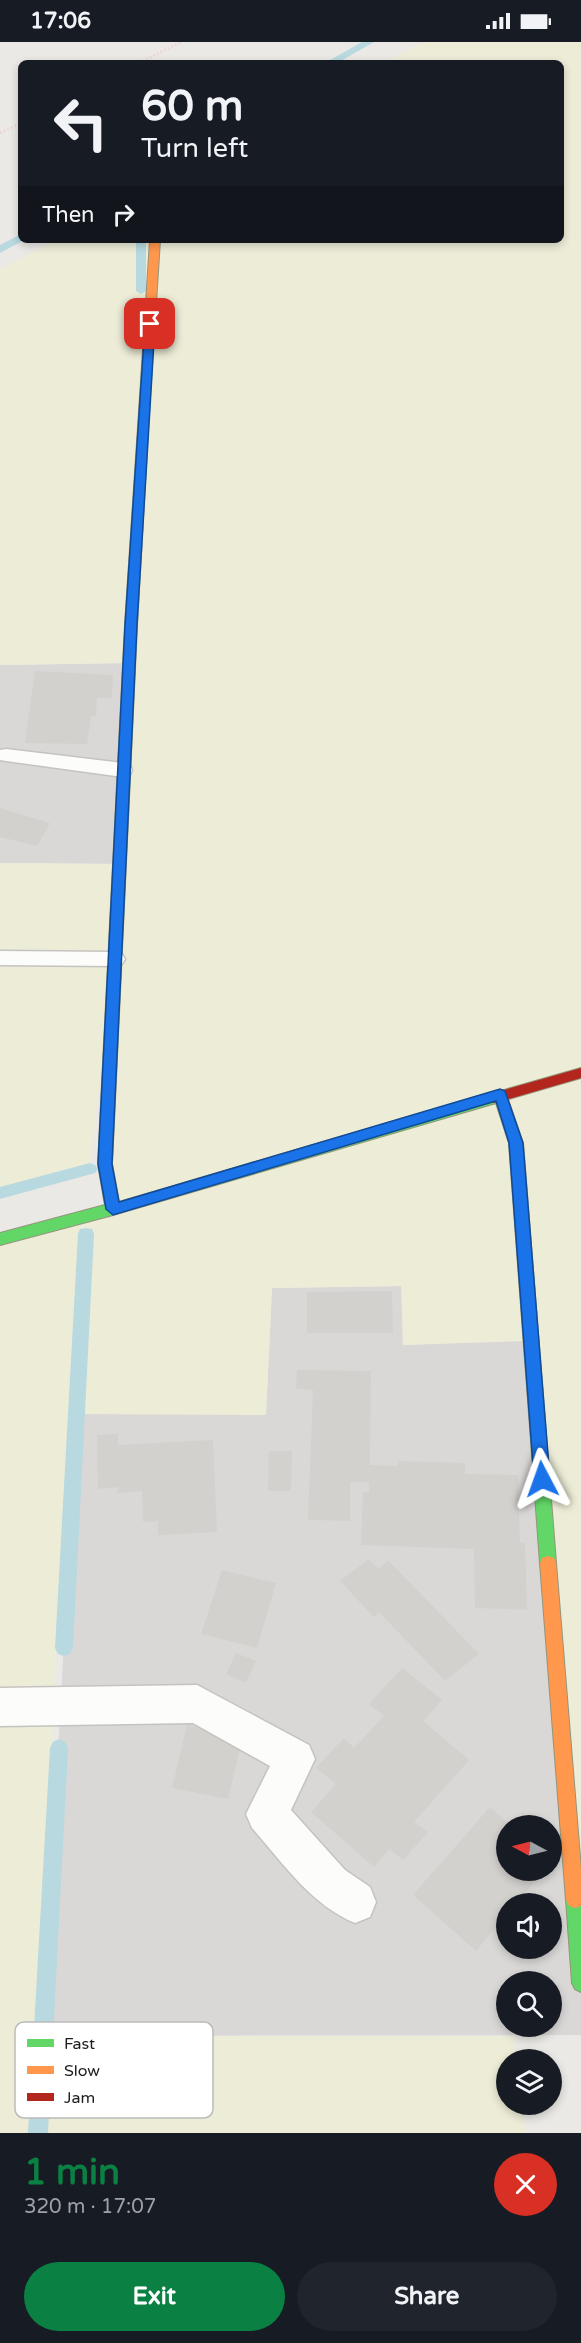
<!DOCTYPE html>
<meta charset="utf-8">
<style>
:root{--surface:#171b24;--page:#20242c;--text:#f1f3f6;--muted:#9ea1a6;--accent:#0b8043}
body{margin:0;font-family:"Varela Round",sans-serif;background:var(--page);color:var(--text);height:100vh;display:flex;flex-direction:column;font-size:22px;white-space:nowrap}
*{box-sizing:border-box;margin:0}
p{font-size:20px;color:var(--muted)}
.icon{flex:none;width:33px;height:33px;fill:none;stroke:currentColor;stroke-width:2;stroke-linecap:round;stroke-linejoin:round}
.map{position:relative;height:2091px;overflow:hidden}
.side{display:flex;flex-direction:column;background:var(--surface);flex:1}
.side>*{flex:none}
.banner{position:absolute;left:18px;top:18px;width:546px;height:183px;border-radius:9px;box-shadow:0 3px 9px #0003;background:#171b24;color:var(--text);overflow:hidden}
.needle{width:39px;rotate:277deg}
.buttons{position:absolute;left:496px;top:1773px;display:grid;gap:12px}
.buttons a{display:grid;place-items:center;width:66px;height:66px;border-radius:50%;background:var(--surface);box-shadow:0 3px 9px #0003;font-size:30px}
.pin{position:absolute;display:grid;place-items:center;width:51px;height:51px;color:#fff;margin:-26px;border-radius:12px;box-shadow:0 3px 9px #0006}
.me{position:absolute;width:66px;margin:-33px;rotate:356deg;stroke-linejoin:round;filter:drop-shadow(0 0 4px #0008)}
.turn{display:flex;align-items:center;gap:21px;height:126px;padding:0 24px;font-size:27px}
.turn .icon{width:78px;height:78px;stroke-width:2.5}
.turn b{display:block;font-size:42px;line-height:51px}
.then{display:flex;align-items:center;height:57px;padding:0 24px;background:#0003;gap:12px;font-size:22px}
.round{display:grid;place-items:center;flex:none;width:63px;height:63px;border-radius:32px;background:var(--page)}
.summary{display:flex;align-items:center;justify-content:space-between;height:102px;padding:0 24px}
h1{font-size:36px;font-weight:700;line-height:45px;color:var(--accent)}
.action{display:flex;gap:12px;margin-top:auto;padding:12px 24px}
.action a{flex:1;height:69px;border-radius:36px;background:var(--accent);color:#fff;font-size:24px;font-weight:700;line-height:69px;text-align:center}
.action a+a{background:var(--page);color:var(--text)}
.status{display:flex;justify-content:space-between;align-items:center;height:42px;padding:0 30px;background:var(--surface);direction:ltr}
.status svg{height:16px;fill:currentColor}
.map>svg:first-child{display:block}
.residential{fill:#dad8d6;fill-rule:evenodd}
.farmland{fill:#ececd7}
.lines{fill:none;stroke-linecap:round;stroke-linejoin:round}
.stream{fill:#b7d9df;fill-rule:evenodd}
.building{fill:#d3d1ce}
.lane-casing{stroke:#c4c3c1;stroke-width:3}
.street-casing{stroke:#c4c3c1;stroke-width:3}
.fast-casing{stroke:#94957c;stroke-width:2}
.slow-casing{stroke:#94957c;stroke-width:2}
.jam-casing{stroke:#94957c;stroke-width:2}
.path{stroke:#ead9d7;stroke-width:3;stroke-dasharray:2 2;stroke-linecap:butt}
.lane{fill:#fcfcfb;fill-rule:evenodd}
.street{fill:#fcfcfb;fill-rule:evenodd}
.fast{fill:#63d668;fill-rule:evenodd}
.slow{fill:#ff974d;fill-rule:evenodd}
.jam{fill:#b3261e;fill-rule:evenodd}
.route{fill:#1a73e8;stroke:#114b97;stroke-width:1.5}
.key{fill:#fff;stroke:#bbb;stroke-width:1.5}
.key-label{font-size:16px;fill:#1d1d1d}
</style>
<div class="status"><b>17:06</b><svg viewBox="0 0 49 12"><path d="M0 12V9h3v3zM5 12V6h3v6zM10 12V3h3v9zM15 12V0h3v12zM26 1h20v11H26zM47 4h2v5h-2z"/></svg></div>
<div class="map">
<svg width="581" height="2091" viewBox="0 0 581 2091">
<rect width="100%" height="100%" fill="#ebe9e5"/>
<g class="residential">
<polygon points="130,621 120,822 0,821 0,623"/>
<path d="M 402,1244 L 403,1303 L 531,1298 L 581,1941 L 581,1993 L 43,1994 L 76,1372 L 266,1372 L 272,1246 ZM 507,1784 L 552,1784 L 552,1828 L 507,1828 ZM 507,1862 L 552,1862 L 552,1906 L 507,1906 ZM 507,1940 L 552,1940 L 552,1984 L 507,1984 Z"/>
</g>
<polygon class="farmland" points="422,0 581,0 581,1933 523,1299 403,1303 401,1244 272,1246 266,1373 76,1372 79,1201 53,1664 43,1994 513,1994 516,2017 507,2018 507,2062 522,2063 526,2091 0,2091 0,1197 112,1166 112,938 89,1131 0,1153 0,821 119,822 129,621 0,623 0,227 57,198 561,198 561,21 384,21"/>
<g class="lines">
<g class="stream">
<polygon points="362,0 374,0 337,21 325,21"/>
<polygon points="21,192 21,198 24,198 0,211 0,203"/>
<polygon points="136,198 146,198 146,249 141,252 136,249"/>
<polygon points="90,1121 95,1123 98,1127 95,1131 0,1157 0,1145"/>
<polygon points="86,1186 92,1187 94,1192 73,1606 70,1612 64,1614 58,1612 55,1606 78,1192 80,1187"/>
<polygon points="59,1697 65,1700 68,1706 48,2091 28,2091 50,1706 53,1700"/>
</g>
</g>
<g class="building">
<polygon points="35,629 113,633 112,656 97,656 96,674 91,674 87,702 25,701"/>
<polygon points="0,766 50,781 37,804 0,795"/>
<polygon points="392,1249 393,1291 307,1291 307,1250"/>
<polygon points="297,1328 371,1329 370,1423 398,1424 398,1419 465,1421 465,1432 518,1433 520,1501 525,1501 527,1568 475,1566 474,1507 361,1503 363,1450 369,1450 369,1440 350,1440 350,1479 308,1478 313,1348 296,1347"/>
<polygon points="118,1392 118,1403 213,1398 217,1490 158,1493 158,1479 143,1480 142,1449 117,1451 118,1445 98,1447 97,1393"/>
<polygon points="269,1409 292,1409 291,1449 268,1449"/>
<polygon points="369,1517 378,1527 389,1519 479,1612 445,1639 379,1570 374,1575 340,1539"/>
<polygon points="222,1528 276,1541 257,1606 201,1592"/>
<polygon points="236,1611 256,1619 246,1641 226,1632"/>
<polygon points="402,1626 442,1658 423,1679 469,1718 414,1780 428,1790 403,1818 389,1807 374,1825 311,1770 336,1742 316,1726 344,1696 354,1706 384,1674 369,1662"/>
<polygon points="187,1683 243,1694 228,1757 172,1746"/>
<polygon points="490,1765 512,1784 507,1784 507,1828 539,1828 542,1831 516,1862 507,1862 507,1872 476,1909 413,1853"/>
</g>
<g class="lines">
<g class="lane-casing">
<g id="lane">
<polygon points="6,707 123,721 130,723 132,728 130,733 123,735 6,719 0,718 0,708"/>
<polygon points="0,909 115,910 122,912 125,917 122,922 115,924 0,923"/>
</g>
</g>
<g class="street-casing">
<path id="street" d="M 197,1643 L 309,1703 L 315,1717 L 291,1768 L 345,1828 L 370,1845 L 376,1860 L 370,1875 L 355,1881 C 311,1863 283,1821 252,1786 L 246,1772 L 270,1724 L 193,1681 L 0,1684 L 0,1646 Z"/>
</g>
<g class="fast-casing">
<g id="fast">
<polygon points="144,367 149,370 137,583 112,1122 119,1160 500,1048 505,1049 523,1101 556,1521 554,1526 548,1528 542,1526 540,1521 509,1101 496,1061 113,1173 0,1203 0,1191 105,1163 98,1122 125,583 139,370"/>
<polygon points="575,1850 581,1852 581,1950 575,1947 572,1941 566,1858 569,1852"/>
</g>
</g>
<g class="slow-casing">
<g id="slow">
<polygon points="150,198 160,198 149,370 144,373 139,370"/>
<polygon points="548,1514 554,1516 556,1521 581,1827 581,1864 575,1866 569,1864 566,1858 540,1521 542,1516"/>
</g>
</g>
<g class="jam-casing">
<polygon id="jam" points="581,1026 581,1036 495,1061 490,1060 488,1056 490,1052"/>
</g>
<g class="path">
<polyline points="139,21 181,0"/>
<polyline points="0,91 21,81"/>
</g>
<use href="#lane" class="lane"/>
<use href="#street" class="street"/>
<use href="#fast" class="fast"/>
<use href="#slow" class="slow"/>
<use href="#jam" class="jam"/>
</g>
<polygon class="route" points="150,279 155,282 137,583 112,1122 119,1160 500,1047 505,1049 523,1101 550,1437 547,1442 542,1444 536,1442 534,1437 509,1101 496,1059 113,1173 106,1167 98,1122 125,583 145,282"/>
<rect x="15" y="1980" width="198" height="96" rx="9" class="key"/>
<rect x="27" y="1997" width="27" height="8" fill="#63d668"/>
<rect x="27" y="2024" width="27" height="8" fill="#ff974d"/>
<rect x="27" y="2051" width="27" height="8" fill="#b3261e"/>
<g class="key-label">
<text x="64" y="2007">Fast</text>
<text x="64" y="2034">Slow</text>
<text x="64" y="2061">Jam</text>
</g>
</svg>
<div class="buttons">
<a><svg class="needle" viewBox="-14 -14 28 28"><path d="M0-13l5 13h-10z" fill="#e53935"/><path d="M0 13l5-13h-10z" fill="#9ea1a6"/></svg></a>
<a><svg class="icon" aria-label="sound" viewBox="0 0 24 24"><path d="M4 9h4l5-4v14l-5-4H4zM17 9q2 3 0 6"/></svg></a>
<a><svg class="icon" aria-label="search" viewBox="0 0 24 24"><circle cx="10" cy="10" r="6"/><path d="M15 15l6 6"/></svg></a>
<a><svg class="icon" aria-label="layers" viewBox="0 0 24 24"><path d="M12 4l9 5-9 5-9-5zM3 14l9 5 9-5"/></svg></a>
</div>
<div class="pin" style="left:150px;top:282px;background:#d93025"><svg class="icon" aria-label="arrive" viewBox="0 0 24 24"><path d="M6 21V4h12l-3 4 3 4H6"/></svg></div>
<svg class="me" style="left:542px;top:1437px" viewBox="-20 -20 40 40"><path d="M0-17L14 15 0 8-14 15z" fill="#1a73e8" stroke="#fff" stroke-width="4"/></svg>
<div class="banner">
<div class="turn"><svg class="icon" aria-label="left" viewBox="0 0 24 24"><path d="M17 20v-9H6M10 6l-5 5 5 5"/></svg><div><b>60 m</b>Turn left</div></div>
<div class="then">Then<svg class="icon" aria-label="right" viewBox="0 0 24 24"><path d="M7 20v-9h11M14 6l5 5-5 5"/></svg></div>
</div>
</div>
<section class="side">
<div class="summary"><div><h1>1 min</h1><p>320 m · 17:07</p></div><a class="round" style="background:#d93025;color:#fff"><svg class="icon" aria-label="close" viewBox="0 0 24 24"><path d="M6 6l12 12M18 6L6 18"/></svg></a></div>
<div class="action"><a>Exit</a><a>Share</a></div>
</section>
